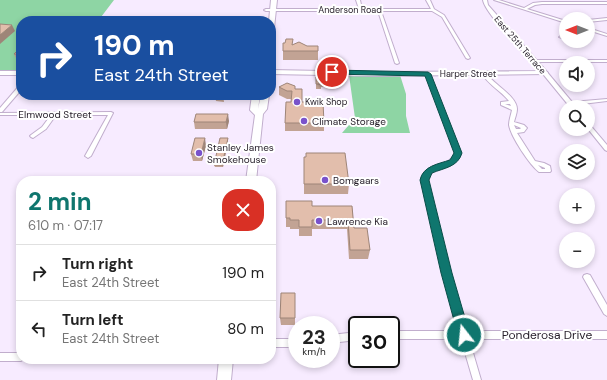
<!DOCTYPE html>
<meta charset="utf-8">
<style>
:root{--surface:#fff;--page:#f2f2f2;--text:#222;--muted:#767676;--line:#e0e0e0;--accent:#0f766e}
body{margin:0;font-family:"DM Sans",sans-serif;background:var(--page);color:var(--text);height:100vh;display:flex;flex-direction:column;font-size:15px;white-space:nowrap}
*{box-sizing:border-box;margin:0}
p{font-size:13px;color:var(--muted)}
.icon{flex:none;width:22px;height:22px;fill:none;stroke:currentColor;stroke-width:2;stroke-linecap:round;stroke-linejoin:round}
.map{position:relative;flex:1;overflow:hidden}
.panel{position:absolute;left:16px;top:176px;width:260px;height:188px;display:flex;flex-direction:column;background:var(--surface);border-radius:16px;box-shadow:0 2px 6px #0003}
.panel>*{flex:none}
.guide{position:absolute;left:16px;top:16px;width:260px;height:84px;border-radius:16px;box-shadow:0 2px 6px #0003;background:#1a4fa0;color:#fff;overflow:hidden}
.needle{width:26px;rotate:270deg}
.tools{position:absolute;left:559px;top:12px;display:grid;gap:8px}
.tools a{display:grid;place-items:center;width:36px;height:36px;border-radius:50%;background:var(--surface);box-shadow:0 2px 6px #0003;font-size:20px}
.speed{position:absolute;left:288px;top:316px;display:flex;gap:8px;font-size:20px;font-weight:700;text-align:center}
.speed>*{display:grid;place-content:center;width:52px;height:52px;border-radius:50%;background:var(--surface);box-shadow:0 2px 6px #0003;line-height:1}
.speed small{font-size:10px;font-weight:400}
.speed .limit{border:2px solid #111;border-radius:6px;background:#fff;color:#111}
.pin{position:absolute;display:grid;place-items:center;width:34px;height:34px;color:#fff;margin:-17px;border:2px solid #fff;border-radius:50%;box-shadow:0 1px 4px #0007}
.me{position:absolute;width:44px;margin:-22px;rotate:344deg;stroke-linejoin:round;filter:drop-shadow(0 0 3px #0008)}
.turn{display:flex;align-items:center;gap:14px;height:84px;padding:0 12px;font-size:18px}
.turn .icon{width:52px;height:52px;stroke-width:2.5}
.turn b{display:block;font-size:28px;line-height:34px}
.round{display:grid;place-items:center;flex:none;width:42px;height:42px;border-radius:16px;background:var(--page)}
.head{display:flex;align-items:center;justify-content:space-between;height:68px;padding:0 12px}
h1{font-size:24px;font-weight:700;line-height:30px;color:var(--accent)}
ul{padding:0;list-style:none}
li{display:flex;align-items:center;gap:12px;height:56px;padding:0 12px;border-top:1px solid var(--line)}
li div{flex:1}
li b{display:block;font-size:15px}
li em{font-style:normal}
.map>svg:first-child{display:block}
.green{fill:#8ed5a4}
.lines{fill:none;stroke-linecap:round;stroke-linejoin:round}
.street-casing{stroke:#c1aecd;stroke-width:2}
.secondary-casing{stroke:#c1aecd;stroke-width:2}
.primary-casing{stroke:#c1aecd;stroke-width:2}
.street{fill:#fff;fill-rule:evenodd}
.secondary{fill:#fff;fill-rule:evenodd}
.primary{fill:#fff;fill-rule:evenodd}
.wall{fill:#c2a394}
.shaded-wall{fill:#9e8578}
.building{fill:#e2beac;stroke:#9e8578}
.route{fill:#0f766e;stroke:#0a4d48}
.poi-dot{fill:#7952cb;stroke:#fff;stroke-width:1.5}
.labels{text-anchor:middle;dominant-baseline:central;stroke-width:4;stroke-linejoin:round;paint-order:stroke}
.far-street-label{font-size:9px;fill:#241d28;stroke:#fff}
.far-poi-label{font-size:9px;fill:#241d28;stroke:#fff;text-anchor:start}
.street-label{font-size:10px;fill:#241d28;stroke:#fff}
.poi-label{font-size:10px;fill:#241d28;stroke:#fff;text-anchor:start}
.near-street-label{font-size:12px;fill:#241d28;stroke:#fff}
</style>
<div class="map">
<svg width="607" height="380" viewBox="0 0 607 380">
<rect width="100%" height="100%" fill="#f7ebff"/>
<g class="green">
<polygon points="0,0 114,0 98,21 21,21 21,71 0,71"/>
<polygon points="349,75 400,75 406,94 406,116 410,133 342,133 355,118"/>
</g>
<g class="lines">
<g class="street-casing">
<g id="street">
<polygon points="356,0 360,0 362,9 431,9 426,0 430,0 434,9 444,15 470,58 468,59 466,58 442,17 432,11 381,11 399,63 397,64 395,63 378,11 266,11 264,10 266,9 359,9"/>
<polygon points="494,0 499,0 524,8 533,3 542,2 607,2 607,4 542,4 535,5 527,9 566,21 566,23"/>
<polygon points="607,18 607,20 588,22 588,20"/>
<polygon points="588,28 607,34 607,36 588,30"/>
<polygon points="566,33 566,36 562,38 559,37"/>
<rect x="534" y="60" width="73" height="2"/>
<polygon points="543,72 547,72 572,102 607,99 607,101 574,105 575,107 570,107 543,74"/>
<path d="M 426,73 L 430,74 L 461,153 C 453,174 434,162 427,180 L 455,289 L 467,331 L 607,331 L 607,339 L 469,339 L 481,380 L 473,380 L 461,339 L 391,339 L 391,331 L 459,331 L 447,289 L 421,180 C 429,158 448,170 455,153 L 426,74 Z"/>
<path d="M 482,73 L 486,73 C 493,84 517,96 517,109 C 517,113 515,118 514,122 L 524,125 L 527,128 L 524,132 L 517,133 L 519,136 L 535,161 L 544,163 L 550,166 L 551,171 L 550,172 L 539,172 C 530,165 511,137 509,125 C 509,120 511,115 512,110 L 501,105 L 501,102 L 509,101 C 501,91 489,85 482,74 ZM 505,104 L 510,104 L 511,106 ZM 514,125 L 521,128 L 520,129 L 516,129 ZM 538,165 L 545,168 L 545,169 L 542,169 Z"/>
<polygon points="19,86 21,86 21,90 2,112 0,112 0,108"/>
<polygon points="111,112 113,113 91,156 88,158 85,156 108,115 56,115 46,129 33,138 31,137 30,136 31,135 42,127 51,115 0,115 0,113"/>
<polygon points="588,124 590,125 607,145 607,151 605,150 588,129"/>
<polygon points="587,274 590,275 607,305 607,316 604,314 583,277 584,275"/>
<polygon points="357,332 357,340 331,343 331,335"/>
<rect x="271" y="339" width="26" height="8"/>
<polygon points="0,353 21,353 21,359 24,359 21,361 0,361"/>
</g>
</g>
<g class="secondary-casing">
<g id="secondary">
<path d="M 483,0 L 487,0 L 488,5 L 548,73 L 547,74 L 375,76 L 271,74 L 271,70 L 375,72 L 540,71 C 529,57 485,14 483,0 Z"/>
<rect x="0" y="71" width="21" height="4"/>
</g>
</g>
<g class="primary-casing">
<g id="primary">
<polygon points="271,0 277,0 274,28 271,30 271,21 269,21"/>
<polygon points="252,95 260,95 258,109 261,95 269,95 267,109 263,114 256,181 246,181 255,115 250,110"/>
<polygon points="219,359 233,359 231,380 217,380"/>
</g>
</g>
<use href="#street" class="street"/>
<use href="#secondary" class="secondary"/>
<use href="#primary" class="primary"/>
</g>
<g class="wall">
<polygon points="285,43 318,51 318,60 283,60 283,51"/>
<polygon points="21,47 21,60 17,60 14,54"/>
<polygon points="316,77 328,82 328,86 321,87 321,89 316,89"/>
<polygon points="279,87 295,89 302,102 324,123 324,131 285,131 285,123 291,102 291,99 287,99 279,95"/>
<polygon points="215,95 223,95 224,102 216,101"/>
<polygon points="229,121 227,129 195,129 194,122"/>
<polygon points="228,141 223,167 215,167 214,165"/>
<polygon points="206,146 202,161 193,161 191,154"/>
<polygon points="304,157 349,184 348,194 304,194"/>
<polygon points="312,206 352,206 354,228 370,250 368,259 349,259 347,229 312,229 312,236 299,236 299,229 290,229 290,227 286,227 286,218"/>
<polygon points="295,293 295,325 281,325 280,318"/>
</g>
<g class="shaded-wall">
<polygon points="12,25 15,31 0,44 0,35"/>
<polygon points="228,114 229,121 227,129 226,122"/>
<polygon points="205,138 206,146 202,161 201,154"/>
<polygon points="228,138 228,141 223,167 222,165"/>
</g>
<g class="building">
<polygon points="0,24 12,25 0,35"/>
<polygon points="286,39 293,39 292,45 299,42 307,46 318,46 318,51 283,51 283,43 285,43"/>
<polygon points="21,47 21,54 14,54"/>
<polygon points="316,77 328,77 328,82 321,82 321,84 316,84"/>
<polygon points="287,83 295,86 295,89 302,89 302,102 323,102 324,123 285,123 286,102 291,102 292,91 287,91 279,87"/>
<polygon points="196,114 228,114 226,122 194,122"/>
<polygon points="195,138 205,138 201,154 191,154"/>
<polygon points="220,138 228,138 222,165 214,165"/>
<polygon points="306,153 345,153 349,184 304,184 304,157 306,157"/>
<polygon points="185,177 217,177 216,181 184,181"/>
<polygon points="286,201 312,201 312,206 352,206 354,228 367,228 370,250 350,250 348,220 312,220 312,227 299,227 299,220 290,220 290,218 286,218"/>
<polygon points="281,293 295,293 295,318 280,318"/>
</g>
<path class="route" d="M 332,70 L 428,72 L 431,74 L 462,153 C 458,167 444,168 432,173 L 429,180 L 452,273 L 470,335 L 468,339 L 464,341 L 460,339 L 458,335 L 441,273 L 420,180 C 423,166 438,164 450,160 L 454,153 L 425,76 L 330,74 L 330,71 Z"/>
<g class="poi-dot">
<circle cx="297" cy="102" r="4"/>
<circle cx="304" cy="121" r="4"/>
<circle cx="199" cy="153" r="4"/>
<circle cx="325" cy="180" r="4"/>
<circle cx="319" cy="221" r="4"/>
</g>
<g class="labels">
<g class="far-street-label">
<text x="350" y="10">Anderson Road</text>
<text transform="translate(520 45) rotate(49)">East 25th Terrace</text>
<text x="468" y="74">Harper Street</text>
</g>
<g class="far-poi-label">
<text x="305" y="102">Kwik Shop</text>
</g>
<g class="street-label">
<text x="55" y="114">Elmwood Street</text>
</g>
<g class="poi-label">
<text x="312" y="121">Climate Storage</text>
<text x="207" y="147">Stanley James<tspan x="207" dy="12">Smokehouse</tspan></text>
<text x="333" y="180">Bomgaars</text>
<text x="327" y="221">Lawrence Kia</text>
</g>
<g class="near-street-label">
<text x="547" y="335">Ponderosa Drive</text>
</g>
</g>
</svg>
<div class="tools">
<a><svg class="needle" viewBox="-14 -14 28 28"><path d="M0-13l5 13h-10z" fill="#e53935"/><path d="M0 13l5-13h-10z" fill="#767676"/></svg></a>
<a><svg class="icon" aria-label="sound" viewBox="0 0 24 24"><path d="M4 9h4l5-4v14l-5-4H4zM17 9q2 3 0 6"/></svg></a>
<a><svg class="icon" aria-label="search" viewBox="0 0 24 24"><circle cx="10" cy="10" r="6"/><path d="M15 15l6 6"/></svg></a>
<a><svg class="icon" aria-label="layers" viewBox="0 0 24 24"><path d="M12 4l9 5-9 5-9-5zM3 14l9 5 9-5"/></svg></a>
<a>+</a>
<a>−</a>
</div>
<div class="speed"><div>23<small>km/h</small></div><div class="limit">30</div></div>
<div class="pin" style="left:332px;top:72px;background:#d93025"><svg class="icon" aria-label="arrive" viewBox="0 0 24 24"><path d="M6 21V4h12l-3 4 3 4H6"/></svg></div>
<svg class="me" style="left:464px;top:335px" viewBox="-20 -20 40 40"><circle r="17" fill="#0f766e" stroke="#fff" stroke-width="3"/><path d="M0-11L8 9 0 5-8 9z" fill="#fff"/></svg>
<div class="guide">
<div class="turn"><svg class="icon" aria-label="right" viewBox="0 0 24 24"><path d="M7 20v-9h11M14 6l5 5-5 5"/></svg><div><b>190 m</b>East 24th Street</div></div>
</div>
<section class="panel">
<div class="head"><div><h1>2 min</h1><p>610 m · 07:17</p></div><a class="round" style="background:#d93025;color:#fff"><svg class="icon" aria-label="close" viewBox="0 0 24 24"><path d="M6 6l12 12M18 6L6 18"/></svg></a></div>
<ul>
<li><svg class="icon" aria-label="right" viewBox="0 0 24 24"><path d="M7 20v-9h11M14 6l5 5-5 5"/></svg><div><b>Turn right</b><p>East 24th Street</p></div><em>190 m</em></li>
<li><svg class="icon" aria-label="left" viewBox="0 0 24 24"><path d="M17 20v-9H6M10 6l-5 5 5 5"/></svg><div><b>Turn left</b><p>East 24th Street</p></div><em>80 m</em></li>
</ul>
</section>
</div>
